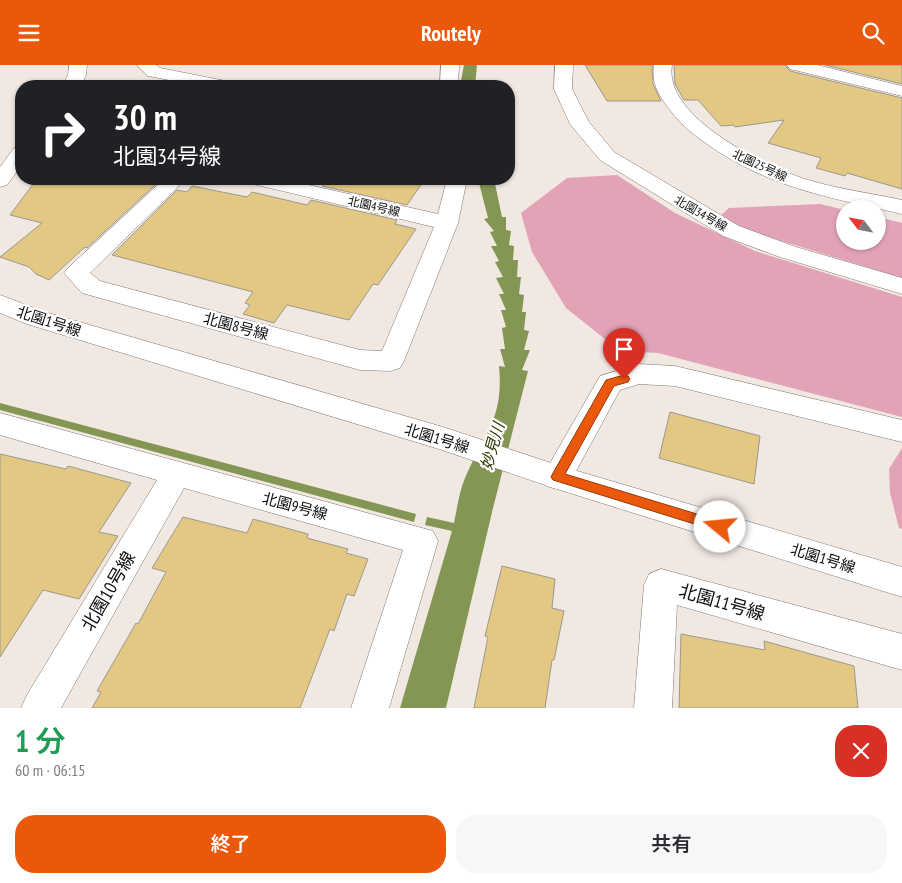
<!DOCTYPE html>
<html lang="ja">
<meta charset="utf-8">
<style>
:root{--surface:#fff;--page:#f7f7f7;--text:#2b2b33;--muted:#7c7c81;--accent:#ea580c}
body{margin:0;font-family:"PT Sans Narrow","Noto Sans JP",sans-serif;background:var(--page);color:var(--text);height:100vh;display:flex;flex-direction:column;font-size:19px;white-space:nowrap}
*{box-sizing:border-box;margin:0}
p{font-size:16px;color:var(--muted)}
.icon{flex:none;width:28px;height:28px;fill:none;stroke:currentColor;stroke-width:2;stroke-linecap:round;stroke-linejoin:round}
.map{position:relative;height:643px;overflow:hidden}
.details{display:flex;flex-direction:column;background:var(--surface);flex:1}
.details>*{flex:none}
.hud{position:absolute;left:15px;top:15px;width:500px;height:105px;border-radius:20px;box-shadow:0 1px 4px #0004;background:#202124;color:#fff;overflow:hidden}
.needle{width:32px;rotate:302deg}
.buttons{position:absolute;left:836px;top:135px;display:grid;gap:10px}
.buttons a{display:grid;place-items:center;width:50px;height:50px;border-radius:50%;background:var(--surface);box-shadow:0 1px 4px #0004;font-size:25px}
.pin{position:absolute;display:grid;place-items:center;width:42px;height:42px;color:#fff;margin:-51px -21px;border-radius:50% 50% 50% 0;rotate:-45deg;box-shadow:0 0 5px #0007}
.pin .icon{rotate:45deg}
.me{position:absolute;width:55px;margin:-28px;rotate:287deg;stroke-linejoin:round;filter:drop-shadow(0 0 4px #0008)}
.turn{display:flex;align-items:center;gap:18px;height:105px;padding:0 15px;font-size:22px}
.turn .icon{width:65px;height:65px;stroke-width:2.5}
.turn b{display:block;font-size:35px;line-height:42px}
.round{display:grid;place-items:center;flex:none;width:52px;height:52px;border-radius:20px;background:var(--page)}
.headline{display:flex;align-items:center;justify-content:space-between;height:85px;padding:0 15px}
h1{font-size:30px;font-weight:600;line-height:38px;color:#1e9e55}
.action{display:flex;gap:10px;margin-top:auto;padding:10px 15px}
.action a{flex:1;height:58px;border-radius:20px;background:var(--accent);color:#fff;font-size:20px;font-weight:600;line-height:58px;text-align:center}
.action a+a{background:var(--page);color:var(--text)}
header{display:flex;justify-content:space-between;align-items:center;height:65px;padding:0 15px;background:var(--accent);color:#fff;font-size:22px;font-weight:600}
.map>svg:first-child{display:block}
.green{fill:#e2a3b7}
.water{fill:#849653}
.building{fill:#e2c882;stroke:#9c9890}
.lines{fill:none;stroke-linecap:round;stroke-linejoin:round}
.minor-casing{stroke:#7f7771;stroke-width:1}
.tertiary-casing{stroke:#7f7771;stroke-width:1}
.minor{fill:#fff;fill-rule:evenodd}
.tertiary{fill:#fff;fill-rule:evenodd}
.route{fill:#ea580c;stroke:#983908}
.labels{text-anchor:middle;dominant-baseline:central;stroke-width:4.5;stroke-linejoin:round;paint-order:stroke}
.far-street-label{font-size:12px;fill:#0f0c0a;stroke:#fff}
.street-label{font-size:15px;fill:#0f0c0a;stroke:#fff}
.water-label{font-size:16px;font-style:italic;fill:#2d3702;stroke:#fff}
.near-street-label{font-size:18px;fill:#0f0c0a;stroke:#fff}
</style>
<header><svg class="icon" aria-label="menu" viewBox="0 0 24 24"><path d="M4 6h16M4 12h16M4 18h16"/></svg>Routely<svg class="icon" aria-label="search" viewBox="0 0 24 24"><circle cx="10" cy="10" r="6"/><path d="M15 15l6 6"/></svg></header>
<div class="map">
<svg width="902" height="643" viewBox="0 0 902 643">
<rect width="100%" height="100%" fill="#f1e8e2"/>
<g class="green">
<polygon points="617,110 675,148 755,186 902,232 902,352 658,288 620,286 566,243 532,187 521,148 567,113"/>
<polygon points="820,139 845,145 845,176 878,176 878,152 902,158 902,213 759,169 731,157 721,150 729,143"/>
<polygon points="902,383 902,464 899,463 890,428 889,404"/>
</g>
<g class="water">
<polygon points="464,0 477,0 475,21 460,21"/>
<path d="M 478,114 L 494,114 L 502,152 L 506,152 L 506,165 L 511,166 L 509,180 L 514,181 L 513,195 L 518,195 L 517,212 L 521,212 L 519,229 L 524,230 L 522,247 L 526,247 L 524,265 L 529,266 L 524,285 L 530,285 L 522,305 L 528,306 L 493,443 L 446,643 L 400,643 L 452,466 L 425,460 L 427,452 L 454,458 C 457,444 459,427 465,413 C 484,369 504,354 499,301 L 505,302 L 500,284 L 505,284 L 502,263 L 506,262 L 501,245 L 506,245 L 499,229 L 504,229 L 496,213 L 503,212 L 495,197 L 499,196 L 491,181 L 497,181 L 490,167 L 494,166 L 484,154 L 488,153 Z"/>
<polygon points="0,338 416,449 414,457 0,345"/>
</g>
<g class="building">
<polygon points="585,0 652,0 653,19 661,36 607,36"/>
<polygon points="674,0 785,0 790,6 902,33 902,124 847,108 845,111 816,103 821,93 768,78 784,55 735,62 733,60 721,61 698,35 684,35 675,19"/>
<polygon points="825,0 902,0 902,19"/>
<polygon points="37,114 145,114 157,118 87,183 85,182 49,215 36,209 29,202 0,192 42,158 10,150"/>
<polygon points="329,114 425,114 407,140 322,121"/>
<polygon points="192,121 247,132 252,127 307,140 311,135 397,155 395,159 416,164 378,220 373,219 349,255 287,240 274,258 243,249 250,240 245,238 253,227 112,190 177,125 187,127"/>
<polygon points="670,347 760,371 754,419 659,393"/>
<polygon points="0,389 66,404 68,401 131,418 99,467 118,471 79,534 43,525 0,592"/>
<polygon points="183,452 247,468 253,454 308,469 307,473 348,484 346,488 368,494 354,531 347,529 334,566 330,564 300,643 92,643 101,627 97,626 136,558 138,559 166,507 152,503"/>
<polygon points="502,501 555,514 552,543 564,546 554,595 552,595 545,643 474,643 488,572 485,571"/>
<polygon points="681,569 765,585 764,576 854,601 858,643 679,643"/>
</g>
<g class="lines">
<g class="minor-casing">
<g id="minor">
<polygon points="137,0 156,0 160,3 231,17 234,21 199,21 154,12 148,11"/>
<polygon points="441,0 459,0 458,21 440,21"/>
<polygon points="555,0 573,0 572,24 589,57 614,87 739,161 796,182 902,213 902,229 780,192 723,171 600,95 570,59 554,24"/>
<path d="M 654,0 L 672,0 C 663,52 765,101 805,114 C 837,124 870,128 902,135 L 902,149 C 837,134 780,125 722,89 C 703,77 683,63 670,45 C 659,31 651,18 654,0 Z"/>
<polygon points="787,0 817,0 902,21 902,31 790,4"/>
<polygon points="164,114 186,114 90,208 100,216 360,285 382,286 434,162 249,118 246,114 282,114 438,149 447,114 467,114 458,158 404,296 400,303 391,306 360,305 82,228 64,208 68,203"/>
<polygon points="639,299 675,301 902,355 902,377 675,321 639,319 620,325 568,421 557,424 546,421 542,412 600,311"/>
<polygon points="0,348 433,466 438,476 389,643 351,643 403,485 184,423 61,643 21,643 27,630 157,415 0,370"/>
<polygon points="661,504 902,569 902,605 677,540 672,643 634,643 644,520 649,509"/>
</g>
</g>
<g class="tertiary-casing">
<g id="tertiary">
<polygon points="69,0 87,0 86,10 81,21 63,21 68,10"/>
<polygon points="21,81 21,101 7,120 0,122 0,102 14,83"/>
<polygon points="0,230 45,247 443,362 557,400 902,502 902,532 557,424 439,384 27,259 0,248"/>
</g>
</g>
<use href="#minor" class="minor"/>
<use href="#tertiary" class="tertiary"/>
</g>
<polygon class="route" points="624,310 628,311 630,314 628,317 614,321 565,409 720,456 725,458 727,462 725,466 720,467 553,415 551,412 553,408 606,315"/>
<g class="labels">
<g class="far-street-label">
<text transform="translate(760 100) rotate(25)">北園25号線</text>
<text transform="translate(374 141) rotate(13)">北園4号線</text>
<text transform="translate(701 148) rotate(30)">北園34号線</text>
</g>
<g class="street-label">
<text transform="translate(49 256) rotate(18)">北園1号線</text>
<text transform="translate(236 261) rotate(15)">北園8号線</text>
<text transform="translate(437 373) rotate(17)">北園1号線</text>
<text transform="translate(295 441) rotate(15)">北園9号線</text>
<text transform="translate(823 493) rotate(17)">北園1号線</text>
</g>
<g class="water-label">
<text transform="translate(492 381) rotate(-74)">妙見川</text>
</g>
<g class="near-street-label">
<text transform="translate(108 526) rotate(-60)">北園10号線</text>
<text transform="translate(722 537) rotate(16)">北園11号線</text>
</g>
</g>
</svg>
<div class="buttons">
<a><svg class="needle" viewBox="-14 -14 28 28"><path d="M0-13l5 13h-10z" fill="#e53935"/><path d="M0 13l5-13h-10z" fill="#7c7c81"/></svg></a>
</div>
<div class="pin" style="left:624px;top:314px;background:#d93025"><svg class="icon" aria-label="arrive" viewBox="0 0 24 24"><path d="M6 21V4h12l-3 4 3 4H6"/></svg></div>
<svg class="me" style="left:720px;top:462px" viewBox="-20 -20 40 40"><circle r="19" fill="#fff"/><path d="M0-13L10 11 0 6-10 11z" fill="#ea580c"/></svg>
<div class="hud">
<div class="turn"><svg class="icon" aria-label="right" viewBox="0 0 24 24"><path d="M7 20v-9h11M14 6l5 5-5 5"/></svg><div><b>30 m</b>北園34号線</div></div>
</div>
</div>
<section class="details">
<div class="headline"><div><h1>1 分</h1><p>60 m · 06:15</p></div><a class="round" style="background:#d93025;color:#fff"><svg class="icon" aria-label="close" viewBox="0 0 24 24"><path d="M6 6l12 12M18 6L6 18"/></svg></a></div>
<div class="action"><a>終了</a><a>共有</a></div>
</section>
